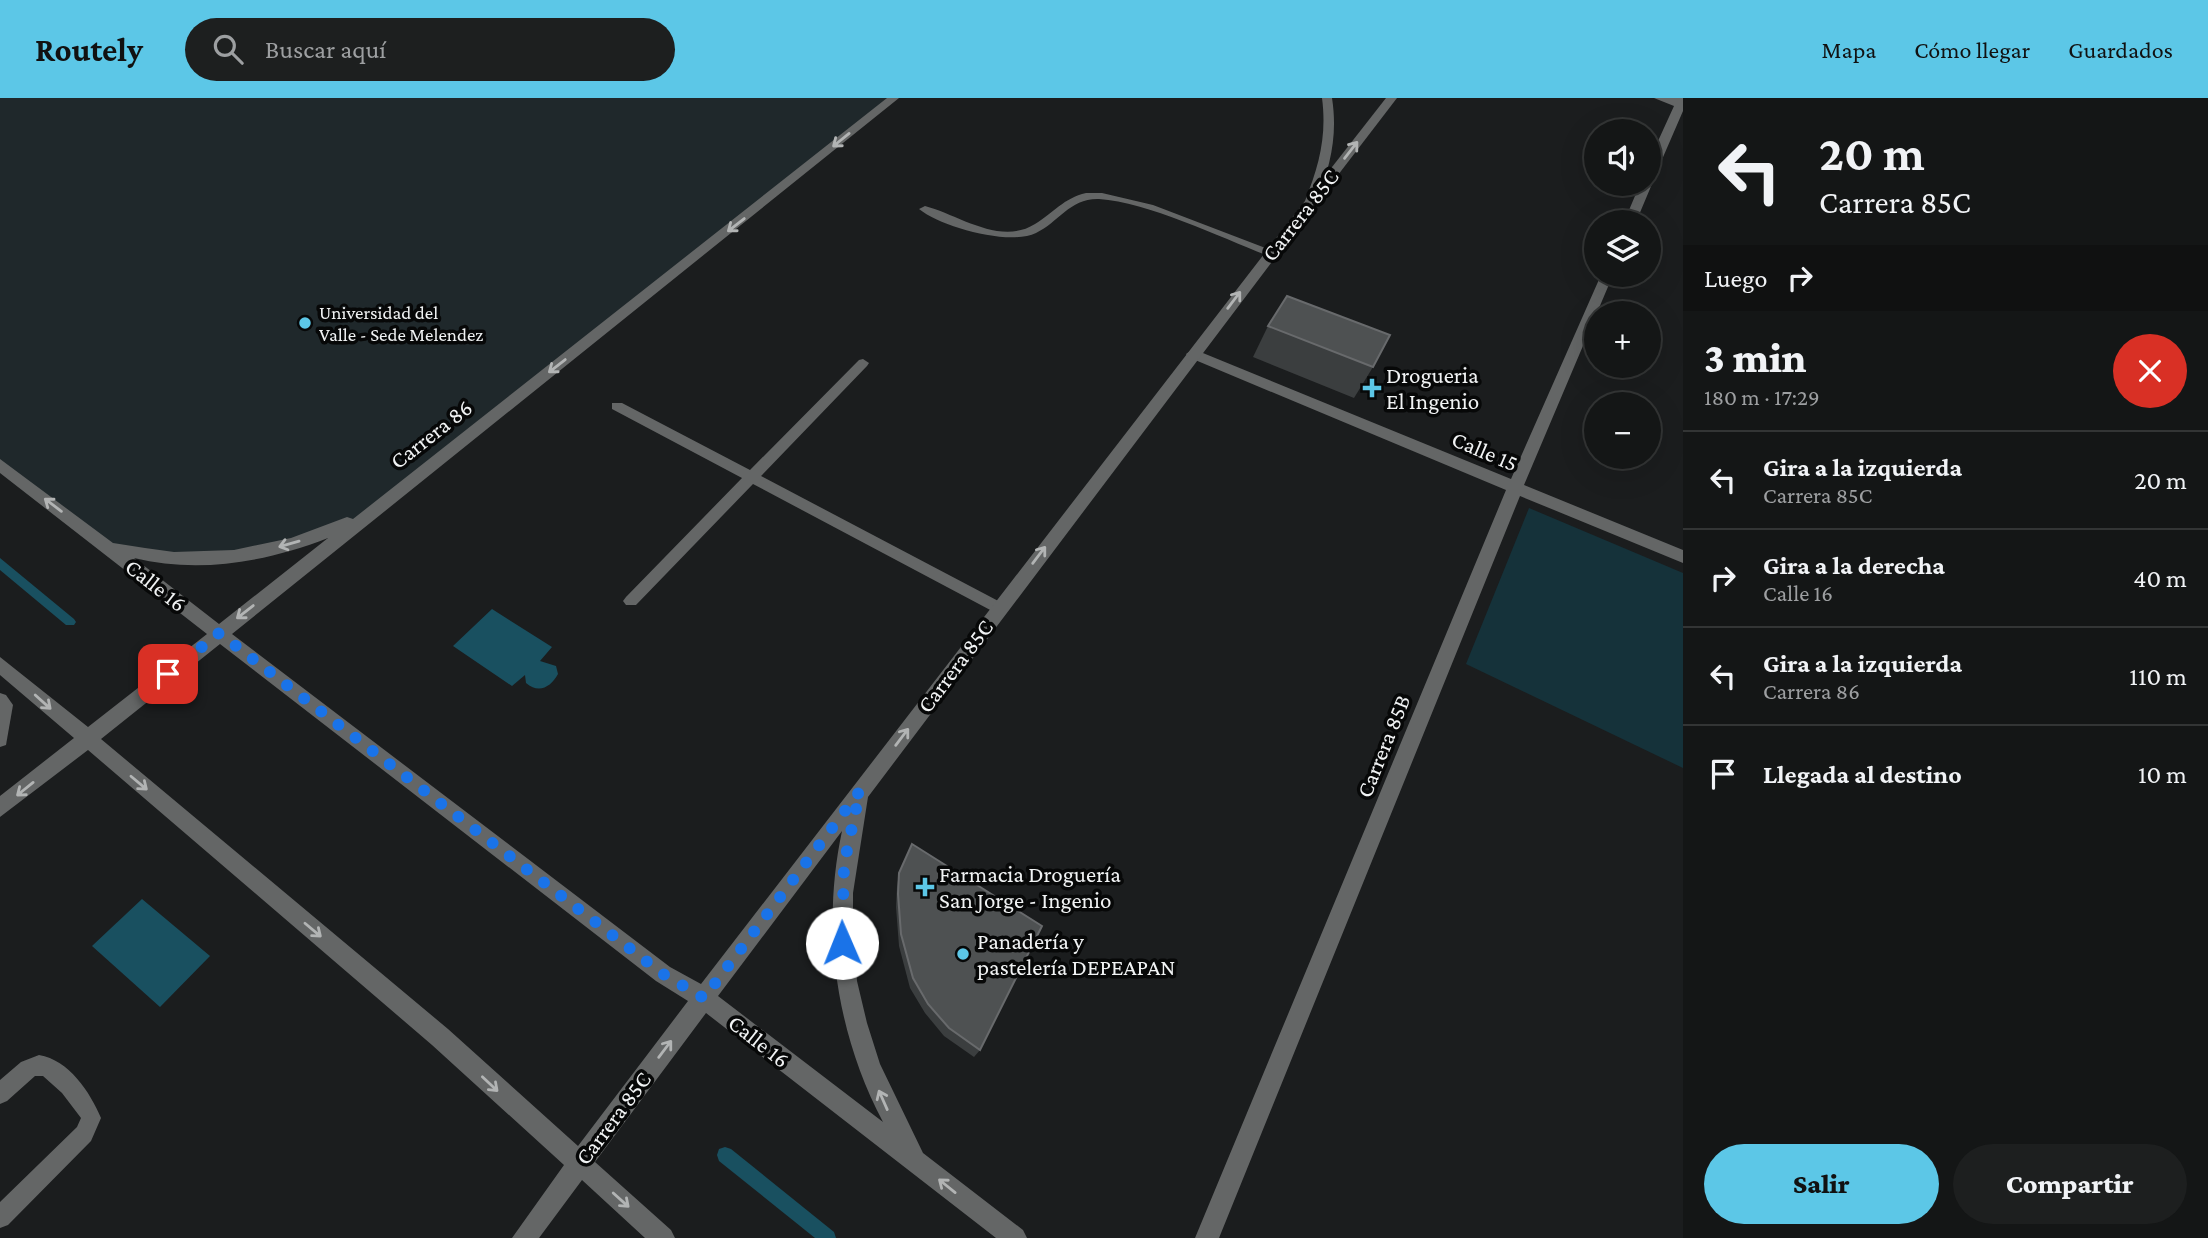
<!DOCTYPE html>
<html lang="es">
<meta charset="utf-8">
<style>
:root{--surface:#141616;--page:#1d1f1f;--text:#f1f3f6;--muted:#9d9fa1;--line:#333535;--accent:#5cc7e7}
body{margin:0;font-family:"Crimson Pro",serif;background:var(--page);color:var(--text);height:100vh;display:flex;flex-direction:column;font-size:26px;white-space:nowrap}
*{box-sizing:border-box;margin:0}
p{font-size:23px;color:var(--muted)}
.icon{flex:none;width:38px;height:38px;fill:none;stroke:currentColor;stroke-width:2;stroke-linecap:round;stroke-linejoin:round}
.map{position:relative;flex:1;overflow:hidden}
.details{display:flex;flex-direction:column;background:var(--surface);width:525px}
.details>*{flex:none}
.guide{background:#141616;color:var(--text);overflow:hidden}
.tools{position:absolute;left:1584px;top:21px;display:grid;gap:14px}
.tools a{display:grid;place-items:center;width:77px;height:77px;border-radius:50%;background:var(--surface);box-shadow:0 7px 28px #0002,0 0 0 2px var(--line);font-size:35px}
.pin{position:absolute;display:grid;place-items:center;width:60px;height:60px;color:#fff;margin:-30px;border-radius:14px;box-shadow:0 4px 10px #0006}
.me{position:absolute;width:77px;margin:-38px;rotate:359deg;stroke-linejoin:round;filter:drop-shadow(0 0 5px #0008)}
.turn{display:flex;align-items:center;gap:24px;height:147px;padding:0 21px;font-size:32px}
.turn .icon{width:91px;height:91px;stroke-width:2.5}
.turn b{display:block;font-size:49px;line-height:60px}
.then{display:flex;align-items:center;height:66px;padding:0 21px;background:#0003;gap:14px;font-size:26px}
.round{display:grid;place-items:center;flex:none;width:74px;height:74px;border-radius:37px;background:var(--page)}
.head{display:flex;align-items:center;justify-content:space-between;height:119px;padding:0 21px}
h1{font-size:42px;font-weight:800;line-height:52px}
.cta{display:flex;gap:14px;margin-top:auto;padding:14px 21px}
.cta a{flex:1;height:80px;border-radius:42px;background:var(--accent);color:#111;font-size:28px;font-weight:800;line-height:80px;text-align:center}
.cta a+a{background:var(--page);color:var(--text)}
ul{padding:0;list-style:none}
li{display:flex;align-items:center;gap:21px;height:98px;padding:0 21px;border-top:2px solid var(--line)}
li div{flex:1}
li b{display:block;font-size:26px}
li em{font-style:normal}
header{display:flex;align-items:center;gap:42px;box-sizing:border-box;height:98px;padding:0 35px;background:var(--accent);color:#111}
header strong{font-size:33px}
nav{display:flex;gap:38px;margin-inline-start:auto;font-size:24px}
.search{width:490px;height:63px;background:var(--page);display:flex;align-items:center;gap:18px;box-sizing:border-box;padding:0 24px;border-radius:38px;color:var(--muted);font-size:26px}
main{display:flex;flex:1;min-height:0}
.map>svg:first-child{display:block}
.built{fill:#1f282b}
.green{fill:#15323a}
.water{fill:#195060}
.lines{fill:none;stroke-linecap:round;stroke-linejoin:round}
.stream{fill:#195060;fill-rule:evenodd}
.service{fill:#646666;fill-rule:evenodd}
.minor{fill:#646666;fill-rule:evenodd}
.tertiary{fill:#646666;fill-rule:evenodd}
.wall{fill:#3b3e3f}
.building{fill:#4e5152;stroke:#686a6c;stroke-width:2}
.oneway{stroke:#b2b4b4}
.route{stroke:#1a73e8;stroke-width:12;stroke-dasharray:0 21.6}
.poi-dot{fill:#5cc7e7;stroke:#070808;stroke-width:2.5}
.labels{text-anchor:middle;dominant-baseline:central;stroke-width:7;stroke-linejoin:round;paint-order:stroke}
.far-poi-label{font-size:19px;fill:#f1f3f4;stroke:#070808;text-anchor:start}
.street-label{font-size:23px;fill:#f1f3f4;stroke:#070808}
.poi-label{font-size:23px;fill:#f1f3f4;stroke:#070808;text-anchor:start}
</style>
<header>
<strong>Routely</strong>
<div class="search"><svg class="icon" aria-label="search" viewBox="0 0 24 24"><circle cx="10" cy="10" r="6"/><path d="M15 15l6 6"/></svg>Buscar aquí</div>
<nav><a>Mapa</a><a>Cómo llegar</a><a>Guardados</a></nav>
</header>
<main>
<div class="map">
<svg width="1683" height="1140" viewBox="0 0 1683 1140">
<rect width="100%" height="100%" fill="#1b1d1e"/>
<polygon class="built" points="0,0 894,0 375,411 335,431 210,461 106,447 0,367"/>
<polygon class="green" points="1529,410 1683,475 1683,670 1466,566"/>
<g class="water">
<path d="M 492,511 L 552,549 L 540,563 L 556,568 L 558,576 C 551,589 539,596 526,585 L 525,577 L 512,588 L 453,548 Z"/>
<polygon points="142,801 210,858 160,909 92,848"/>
</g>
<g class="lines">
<g class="stream">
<polygon points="0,460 74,521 76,524 74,527 66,527 0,472"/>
<polygon points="725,1049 731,1051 834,1134 836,1140 815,1140 719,1063 717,1057 719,1051"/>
</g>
<g class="service">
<path d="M 1086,95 L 1102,95 L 1153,107 L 1276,154 L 1274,157 L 1266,157 C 1220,139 1147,104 1099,101 C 1070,100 1059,124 1036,135 C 1009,148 941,129 919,111 L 925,108 C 959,117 1000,148 1035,126 C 1053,115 1064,100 1086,95 Z"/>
<polygon points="863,261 869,265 867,268 761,378 1004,506 1007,510 1004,514 994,514 753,386 636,507 626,507 623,503 626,499 742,380 612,311 612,305 622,305 750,372 859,262"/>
<path d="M 39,957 C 69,962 90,994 101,1020 L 91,1043 L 8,1127 L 0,1130 L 0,1104 L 77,1029 L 81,1020 L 62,995 L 43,978 L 35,978 L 7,1003 L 0,1006 L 0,982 L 21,964 Z"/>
</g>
<g class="minor">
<polygon points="1386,0 1397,0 1315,107 1307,107 1307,101"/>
<polygon points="1654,0 1683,0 1683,13 1654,80 1649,83 1652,86 1636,124 1624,124 1640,86 1648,86 1648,65 1674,8"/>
<polygon points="1601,177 1613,177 1524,387 1683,452 1683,465 1520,398 1219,1140 1195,1140 1506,392 1188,259 1186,256 1193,251 1198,253 1511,381"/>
</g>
<g class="tertiary">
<path d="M 887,0 L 899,0 L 232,536 L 670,869 L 701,886 L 1305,103 C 1319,68 1327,38 1322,0 L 1332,0 C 1338,38 1330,68 1317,104 L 868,699 L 853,795 L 853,839 L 857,883 L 867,925 L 880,966 L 923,1055 L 1023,1132 L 1027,1140 L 996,1140 L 706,915 L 595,1064 L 671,1132 L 675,1140 L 645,1140 L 582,1082 L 539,1140 L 512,1140 L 564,1067 L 432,947 L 88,652 L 0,719 L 0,698 L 74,640 L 0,577 L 0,559 L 88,629 L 207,536 L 0,375 L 0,361 L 113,445 L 145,450 L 174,454 L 234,452 L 291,440 L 347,419 L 353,421 ZM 328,440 L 219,526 L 134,460 C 199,476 266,464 328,440 ZM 220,546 L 656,883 L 688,903 L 578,1048 L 448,931 L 101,641 ZM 842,733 C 821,831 836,935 883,1024 L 718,898 Z"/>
<polygon points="0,595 6,597 13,607 6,647 0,649"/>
</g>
</g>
<g class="wall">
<polygon points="1268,228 1373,269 1354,300 1253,259"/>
<polygon points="899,775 980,952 974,959 944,938 925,915 910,890 899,848 896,809 897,789"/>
</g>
<g class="building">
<polygon points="1287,198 1390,237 1373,269 1268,228"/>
<polygon points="912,746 1042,828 980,952 949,930 928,906 913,880 901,836 898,796 899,775"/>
</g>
<defs><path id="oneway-shaft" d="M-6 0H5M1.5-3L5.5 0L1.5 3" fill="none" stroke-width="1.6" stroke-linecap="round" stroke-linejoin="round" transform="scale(1.75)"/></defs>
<g class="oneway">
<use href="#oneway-shaft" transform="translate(841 42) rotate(141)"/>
<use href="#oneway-shaft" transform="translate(1351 52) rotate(-52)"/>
<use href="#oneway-shaft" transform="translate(736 127) rotate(142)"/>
<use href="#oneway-shaft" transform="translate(1234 202) rotate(-53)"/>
<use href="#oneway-shaft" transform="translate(557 268) rotate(142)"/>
<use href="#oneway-shaft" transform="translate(53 407) rotate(-143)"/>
<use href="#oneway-shaft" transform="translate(289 446) rotate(164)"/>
<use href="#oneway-shaft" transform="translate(1039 457) rotate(-53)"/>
<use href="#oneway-shaft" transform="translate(245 514) rotate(142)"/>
<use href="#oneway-shaft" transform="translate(43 604) rotate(42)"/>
<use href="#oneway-shaft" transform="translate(902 639) rotate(-53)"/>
<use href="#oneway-shaft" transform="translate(139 685) rotate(40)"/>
<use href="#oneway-shaft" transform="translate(25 691) rotate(141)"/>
<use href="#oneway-shaft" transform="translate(313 832) rotate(40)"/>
<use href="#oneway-shaft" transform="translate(665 951) rotate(-53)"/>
<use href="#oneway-shaft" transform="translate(490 986) rotate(43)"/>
<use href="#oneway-shaft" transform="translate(883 1002) rotate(-114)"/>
<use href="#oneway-shaft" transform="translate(947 1088) rotate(-141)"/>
<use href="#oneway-shaft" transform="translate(621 1102) rotate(42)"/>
</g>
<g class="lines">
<polyline class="route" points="168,576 219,535 663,876 704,900 860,693 844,766 842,845"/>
</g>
<g class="poi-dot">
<circle cx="305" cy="225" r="7"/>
<path d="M1368.5 279.5h7v7h7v7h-7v7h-7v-7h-7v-7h7z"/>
<path d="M921.5 778.5h7v7h7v7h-7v7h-7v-7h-7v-7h7z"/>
<circle cx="963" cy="856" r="7"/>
</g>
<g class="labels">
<g class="far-poi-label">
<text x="319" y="214">Universidad del<tspan x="319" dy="22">Valle - Sede Melendez</tspan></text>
</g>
<g class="street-label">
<text transform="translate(1300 117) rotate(-52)">Carrera 85C</text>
<text transform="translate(431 336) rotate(-38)">Carrera 86</text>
<text transform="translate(1485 353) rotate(23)">Calle 15</text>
<text transform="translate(156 487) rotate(38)">Calle 16</text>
<text transform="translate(955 568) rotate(-53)">Carrera 85C</text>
<text transform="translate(1383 648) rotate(-68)">Carrera 85B</text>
<text transform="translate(759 943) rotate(38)">Calle 16</text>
<text transform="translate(613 1020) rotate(-53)">Carrera 85C</text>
</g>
<g class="poi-label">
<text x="1386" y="277">Drogueria<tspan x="1386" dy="26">El Ingenio</tspan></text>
<text x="939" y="776">Farmacia Droguería<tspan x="939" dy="26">San Jorge - Ingenio</tspan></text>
<text x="977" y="843">Panadería y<tspan x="977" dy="26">pastelería DEPEAPAN</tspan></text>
</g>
</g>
</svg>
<div class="tools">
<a><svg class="icon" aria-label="sound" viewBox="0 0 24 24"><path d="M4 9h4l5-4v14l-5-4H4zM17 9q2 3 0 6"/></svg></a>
<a><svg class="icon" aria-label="layers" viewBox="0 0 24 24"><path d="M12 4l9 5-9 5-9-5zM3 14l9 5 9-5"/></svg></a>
<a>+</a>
<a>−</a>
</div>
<div class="pin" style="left:168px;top:576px;background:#d93025"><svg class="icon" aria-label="arrive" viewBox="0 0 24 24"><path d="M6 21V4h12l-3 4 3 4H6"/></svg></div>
<svg class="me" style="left:842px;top:845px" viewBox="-20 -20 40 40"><circle r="19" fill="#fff"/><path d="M0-13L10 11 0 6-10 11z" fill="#1a73e8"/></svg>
</div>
<section class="details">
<div class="guide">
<div class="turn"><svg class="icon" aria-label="left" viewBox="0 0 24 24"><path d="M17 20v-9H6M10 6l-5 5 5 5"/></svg><div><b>20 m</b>Carrera 85C</div></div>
<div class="then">Luego<svg class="icon" aria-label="right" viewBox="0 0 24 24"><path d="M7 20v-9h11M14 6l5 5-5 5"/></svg></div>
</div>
<div class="head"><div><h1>3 min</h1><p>180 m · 17:29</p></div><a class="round" style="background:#d93025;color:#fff"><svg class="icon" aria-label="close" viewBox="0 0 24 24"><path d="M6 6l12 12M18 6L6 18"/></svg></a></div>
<ul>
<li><svg class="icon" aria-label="left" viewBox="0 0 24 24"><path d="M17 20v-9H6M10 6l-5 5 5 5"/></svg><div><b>Gira a la izquierda</b><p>Carrera 85C</p></div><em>20 m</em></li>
<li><svg class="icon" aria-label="right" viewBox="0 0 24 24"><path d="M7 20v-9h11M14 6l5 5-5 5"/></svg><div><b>Gira a la derecha</b><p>Calle 16</p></div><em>40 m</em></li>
<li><svg class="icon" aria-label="left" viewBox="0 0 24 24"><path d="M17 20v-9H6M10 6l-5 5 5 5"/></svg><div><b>Gira a la izquierda</b><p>Carrera 86</p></div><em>110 m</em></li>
<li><svg class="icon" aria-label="arrive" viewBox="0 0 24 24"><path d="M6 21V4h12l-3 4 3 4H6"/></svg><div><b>Llegada al destino</b></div><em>10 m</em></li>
</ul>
<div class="cta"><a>Salir</a><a>Compartir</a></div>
</section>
</main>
